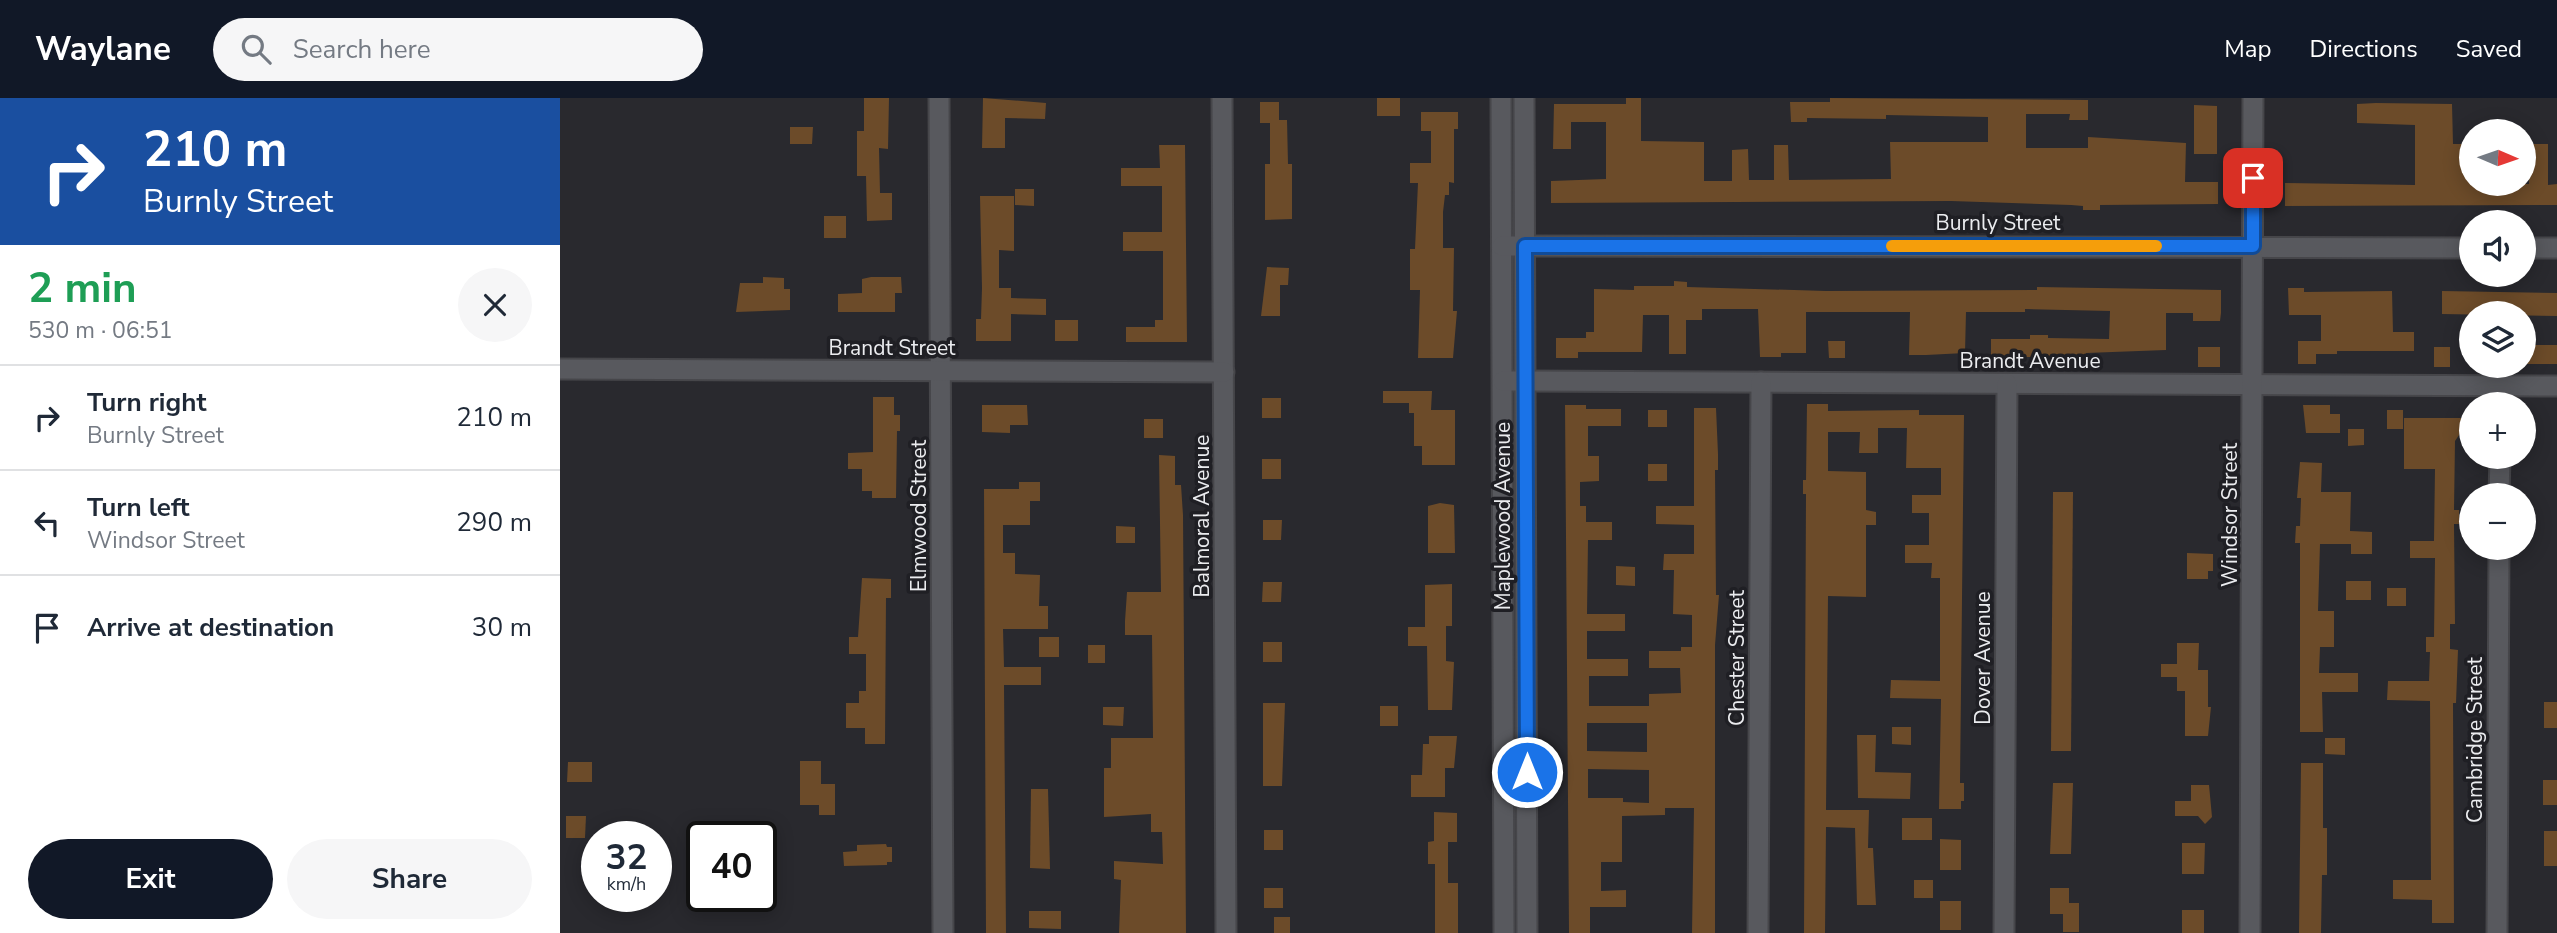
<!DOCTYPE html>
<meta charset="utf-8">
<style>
:root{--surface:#fff;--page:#f6f6f7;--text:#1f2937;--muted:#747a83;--line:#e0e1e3;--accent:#111827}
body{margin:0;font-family:"Nunito Sans",sans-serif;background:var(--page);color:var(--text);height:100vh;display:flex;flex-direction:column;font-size:26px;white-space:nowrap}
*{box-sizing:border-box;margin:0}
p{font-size:23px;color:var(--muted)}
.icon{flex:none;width:38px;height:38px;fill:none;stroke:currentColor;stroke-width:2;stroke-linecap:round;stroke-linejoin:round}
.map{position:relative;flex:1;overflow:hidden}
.details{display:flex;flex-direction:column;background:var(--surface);width:560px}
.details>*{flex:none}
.banner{background:#1a4fa0;color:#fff;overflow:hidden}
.needle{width:46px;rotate:92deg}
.tools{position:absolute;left:1899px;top:21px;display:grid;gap:14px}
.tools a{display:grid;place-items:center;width:77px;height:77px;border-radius:50%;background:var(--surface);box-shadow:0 4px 18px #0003;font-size:35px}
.speed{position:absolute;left:21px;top:723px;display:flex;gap:14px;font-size:35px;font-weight:700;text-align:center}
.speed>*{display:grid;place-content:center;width:91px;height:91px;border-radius:50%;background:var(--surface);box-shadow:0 4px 18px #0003;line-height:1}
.speed small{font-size:18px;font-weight:400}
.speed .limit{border:4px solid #111;border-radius:10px;background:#fff;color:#111}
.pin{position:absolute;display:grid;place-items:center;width:60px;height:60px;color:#fff;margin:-30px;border-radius:14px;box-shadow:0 4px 10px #0006}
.me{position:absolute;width:77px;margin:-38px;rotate:0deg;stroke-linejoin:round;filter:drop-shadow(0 0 5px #0008)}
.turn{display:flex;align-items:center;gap:24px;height:147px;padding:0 28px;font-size:32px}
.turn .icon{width:91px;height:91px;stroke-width:2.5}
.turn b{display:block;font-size:49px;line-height:60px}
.round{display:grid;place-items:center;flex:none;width:74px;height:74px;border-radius:37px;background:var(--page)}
.overview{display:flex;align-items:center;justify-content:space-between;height:119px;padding:0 28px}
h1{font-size:42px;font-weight:700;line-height:52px;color:#1e9e55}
.button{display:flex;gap:14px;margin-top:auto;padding:14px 28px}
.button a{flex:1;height:80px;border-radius:42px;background:var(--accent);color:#fff;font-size:28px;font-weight:700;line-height:80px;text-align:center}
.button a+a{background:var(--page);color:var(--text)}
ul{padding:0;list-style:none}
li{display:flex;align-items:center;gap:21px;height:105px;padding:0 28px;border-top:2px solid var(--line)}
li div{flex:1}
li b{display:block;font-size:26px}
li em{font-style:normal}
header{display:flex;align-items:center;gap:42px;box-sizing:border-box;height:98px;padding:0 35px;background:var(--accent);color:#fff}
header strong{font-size:33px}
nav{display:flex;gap:38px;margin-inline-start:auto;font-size:24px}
.search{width:490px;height:63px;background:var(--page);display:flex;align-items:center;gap:18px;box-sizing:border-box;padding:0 24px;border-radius:38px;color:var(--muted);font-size:26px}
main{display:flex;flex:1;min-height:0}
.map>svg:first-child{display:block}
.building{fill:#6c4b29;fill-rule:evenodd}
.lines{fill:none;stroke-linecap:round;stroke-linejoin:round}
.minor-casing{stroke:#46464a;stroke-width:23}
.minor{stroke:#58595e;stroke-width:19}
.route-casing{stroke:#114b97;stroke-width:18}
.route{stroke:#1a73e8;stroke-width:12}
.slow{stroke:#f59e0b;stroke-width:12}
.labels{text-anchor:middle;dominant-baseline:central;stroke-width:7;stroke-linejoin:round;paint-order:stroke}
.street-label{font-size:21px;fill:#ebecef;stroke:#1f1f24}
</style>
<header>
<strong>Waylane</strong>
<div class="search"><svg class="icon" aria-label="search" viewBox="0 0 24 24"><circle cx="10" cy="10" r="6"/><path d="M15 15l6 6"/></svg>Search here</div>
<nav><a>Map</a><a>Directions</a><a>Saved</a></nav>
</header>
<main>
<section class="details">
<div class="banner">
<div class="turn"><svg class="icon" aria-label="right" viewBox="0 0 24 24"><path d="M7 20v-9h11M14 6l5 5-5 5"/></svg><div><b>210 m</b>Burnly Street</div></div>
</div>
<div class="overview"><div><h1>2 min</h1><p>530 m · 06:51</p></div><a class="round"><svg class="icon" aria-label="close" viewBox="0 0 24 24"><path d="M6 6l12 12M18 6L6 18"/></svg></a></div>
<ul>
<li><svg class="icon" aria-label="right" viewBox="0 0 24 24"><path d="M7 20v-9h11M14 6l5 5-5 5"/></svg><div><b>Turn right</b><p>Burnly Street</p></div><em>210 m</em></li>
<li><svg class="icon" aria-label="left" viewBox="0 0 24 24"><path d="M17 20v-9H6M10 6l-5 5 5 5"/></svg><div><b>Turn left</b><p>Windsor Street</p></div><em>290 m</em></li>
<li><svg class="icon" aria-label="arrive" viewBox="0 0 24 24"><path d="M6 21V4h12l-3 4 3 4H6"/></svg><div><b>Arrive at destination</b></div><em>30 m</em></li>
</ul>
<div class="button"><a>Exit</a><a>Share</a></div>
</section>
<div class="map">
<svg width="1997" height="835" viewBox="0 0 1997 835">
<rect width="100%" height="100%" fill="#29292e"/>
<g class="building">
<polygon points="304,0 329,0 328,51 319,50 320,95 332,95 332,122 307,123 306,78 297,78 297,33 304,33"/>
<polygon points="423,0 486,5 485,21 445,20 445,50 422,50"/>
<rect x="817" y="0" width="23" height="18"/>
<polygon points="1066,0 1081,0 1081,43 1144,44 1144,83 1172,83 1172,52 1188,51 1189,82 1214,82 1214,47 1228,47 1229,82 1331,81 1330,44 1428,44 1428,19 1326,17 1326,21 1247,20 1247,24 1231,24 1230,4 1270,4 1270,0 1528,2 1528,22 1509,22 1510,16 1466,16 1466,50 1528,50 1528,39 1626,45 1625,84 1658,84 1658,106 1540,107 1540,112 1523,112 1523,108 1511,107 1391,103 991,105 991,83 1046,81 1046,24 1011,24 1011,51 993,51 994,6 1066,6"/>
<polygon points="700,4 719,4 719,22 727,22 728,66 732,66 732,121 705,122 705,66 710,66 710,25 700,25"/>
<polygon points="1816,5 1892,6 1893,46 1911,46 1911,86 1969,86 1970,46 1988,46 1988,87 1997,86 1997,107 1725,108 1725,85 1855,87 1855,27 1797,25 1797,6"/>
<polygon points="1634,7 1657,8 1657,56 1634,56"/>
<polygon points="861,14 898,14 898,31 894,31 894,85 889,84 889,97 885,97 883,114 883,150 894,150 893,213 897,213 893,260 858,260 860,192 850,192 850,151 855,151 858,85 850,85 850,65 871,65 871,33 861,33"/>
<polygon points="230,29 253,29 252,46 230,46"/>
<polygon points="599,47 625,47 627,244 566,244 566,229 595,229 595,222 603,222 603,153 563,153 563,134 602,134 602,88 561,88 561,70 600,70"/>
<polygon points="455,91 474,91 474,108 455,107"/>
<polygon points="420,98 454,98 454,153 439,152 439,190 451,190 451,200 486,201 486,217 451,216 451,243 416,243 416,221 421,221 422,190"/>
<rect x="264" y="118" width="22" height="22"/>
<polygon points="707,169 729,170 728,187 720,187 720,218 701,218"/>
<polygon points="203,179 224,180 224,191 230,191 230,212 176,214 180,185 203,185"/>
<polygon points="311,179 341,179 342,195 335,195 335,214 278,214 278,196 302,195 302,181"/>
<polygon points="1114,183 1127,184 1127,189 1266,193 1477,192 1477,189 1661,192 1661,215 1660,223 1633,223 1633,215 1606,215 1606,252 1526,255 1526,271 1510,271 1510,259 1431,259 1431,241 1470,241 1470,237 1488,237 1488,240 1549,241 1550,213 1465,211 1465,214 1406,214 1405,255 1366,257 1349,257 1350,214 1246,214 1246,255 1221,255 1221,259 1200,259 1198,211 1142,211 1142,222 1126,222 1126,256 1109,256 1109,217 1083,217 1082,254 1018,254 1018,260 996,260 996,240 1026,240 1026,234 1034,234 1034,191 1074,192 1074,188 1114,188"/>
<polygon points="1728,190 1744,190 1744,194 1832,193 1833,234 1854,234 1854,253 1777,253 1777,256 1756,256 1756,266 1738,266 1738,243 1761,243 1761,217 1729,217"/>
<polygon points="1882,193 1997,195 1997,218 1882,216"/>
<rect x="495" y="222" width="23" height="21"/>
<polygon points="1268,243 1285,243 1285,260 1269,260"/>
<rect x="1964" y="247" width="33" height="19"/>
<rect x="1638" y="249" width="22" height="20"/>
<rect x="1874" y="249" width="16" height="20"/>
<polygon points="823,293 872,293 871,312 895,312 895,367 862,367 862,348 854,348 854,315 849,315 849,305 823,305"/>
<polygon points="313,299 334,299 334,317 340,317 340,333 337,333 336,400 312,400 312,393 302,393 302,371 288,371 288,355 313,354"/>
<rect x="702" y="300" width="19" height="20"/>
<polygon points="1247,306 1268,306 1268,313 1359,312 1359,317 1404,317 1400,685 1404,685 1404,703 1401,703 1401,711 1379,711 1381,601 1330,600 1331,582 1380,583 1380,480 1371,480 1372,465 1345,465 1345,447 1369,447 1369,415 1352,415 1352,397 1381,397 1381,370 1346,370 1347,330 1318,330 1318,355 1299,355 1300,334 1268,334 1268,373 1306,374 1306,412 1316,414 1316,427 1306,427 1306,499 1268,498 1266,712 1309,712 1308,750 1313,750 1316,807 1297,807 1295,730 1266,729 1265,835 1244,835 1246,396 1243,396 1243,382 1246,382"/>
<polygon points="422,307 467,307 468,327 450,327 450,335 422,334"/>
<path d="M 1005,307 L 1026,307 L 1026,311 L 1061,311 L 1061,328 L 1028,328 L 1028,358 L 1039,358 L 1039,383 L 1020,384 L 1020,408 L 1026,408 L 1026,424 L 1052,424 L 1052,442 L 1028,442 L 1027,516 L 1065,516 L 1065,533 L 1027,533 L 1027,561 L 1068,561 L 1068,578 L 1029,578 L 1029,608 L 1089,608 L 1089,596 L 1121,595 L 1120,570 L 1089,570 L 1089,553 L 1121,553 L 1121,549 L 1132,549 L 1132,517 L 1113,516 L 1114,472 L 1103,472 L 1104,456 L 1134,456 L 1134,427 L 1096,426 L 1096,408 L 1134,408 L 1134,310 L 1156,310 L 1158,356 L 1158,372 L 1155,372 L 1156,497 L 1159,497 L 1155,547 L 1155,835 L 1132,835 L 1134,710 L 1105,710 L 1105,717 L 1062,718 L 1062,764 L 1041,764 L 1041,793 L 1066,792 L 1066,809 L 1030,809 L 1030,835 L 1009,835 ZM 1027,625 L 1087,625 L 1087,654 L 1027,653 ZM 1028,671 L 1089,672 L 1089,705 L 1063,704 L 1063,700 L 1028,700 Z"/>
<polygon points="1743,307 1770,307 1770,316 1780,316 1780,335 1746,335"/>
<rect x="1088" y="312" width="19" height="17"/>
<rect x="1827" y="312" width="16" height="19"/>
<polygon points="1844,320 1901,320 1901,334 1895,343 1894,412 1899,412 1899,426 1894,426 1895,526 1890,526 1890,551 1898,552 1896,605 1893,605 1894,825 1872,825 1872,802 1833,801 1833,782 1871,782 1870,603 1827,602 1828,583 1869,583 1870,554 1866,554 1866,539 1874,539 1875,460 1850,460 1850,443 1874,443 1875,371 1844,371"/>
<rect x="584" y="321" width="19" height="19"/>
<polygon points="1788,331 1804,331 1804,347 1788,348"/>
<polygon points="599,357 615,358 615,387 621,387 623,417 626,835 559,835 561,782 554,781 554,763 603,766 602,734 591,734 591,716 544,719 544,670 551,670 551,640 593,640 592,537 565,537 565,523 567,494 601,494"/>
<rect x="702" y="361" width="19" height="20"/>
<polygon points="1740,364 1762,365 1761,394 1791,394 1790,433 1812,434 1812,456 1791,456 1791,446 1760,446 1758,513 1774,513 1774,549 1760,549 1759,575 1798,575 1798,594 1762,594 1763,634 1740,634 1740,445 1735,445 1736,428 1740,428 1741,400 1737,400"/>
<rect x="1088" y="366" width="19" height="17"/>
<polygon points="459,384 480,384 480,403 470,403 470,427 443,427 443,455 455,455 455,476 480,477 479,508 488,508 488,531 443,531 444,569 481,569 481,587 444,587 446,835 426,835 424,391 459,391"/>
<polygon points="1493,394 1513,394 1511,653 1491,653"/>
<polygon points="880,405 894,407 895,455 868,455 868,408"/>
<polygon points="703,422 722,422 721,442 703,442"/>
<polygon points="556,428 575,429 575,445 556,445"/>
<polygon points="1627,455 1653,456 1653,473 1648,473 1648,481 1627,481"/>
<polygon points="1056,468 1075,469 1075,488 1056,487"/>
<polygon points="302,480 331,481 331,500 326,500 325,646 305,646 305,630 286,630 286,605 299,605 299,593 306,593 306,556 289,556 289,539 298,539"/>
<rect x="1786" y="483" width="25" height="19"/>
<polygon points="703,484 722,484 721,504 702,504"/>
<polygon points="892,486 892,528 886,528 886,563 894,564 892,612 868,612 867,548 848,548 848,529 865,529 865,487"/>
<rect x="1827" y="490" width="19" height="18"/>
<rect x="479" y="539" width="20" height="20"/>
<rect x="703" y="544" width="19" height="20"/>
<polygon points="1617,545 1639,545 1638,572 1648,572 1648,609 1651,609 1648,638 1625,638 1625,593 1617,593 1617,579 1601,579 1601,566 1617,566"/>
<rect x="528" y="547" width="17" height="18"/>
<rect x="1984" y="604" width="13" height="26"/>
<polygon points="703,605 725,605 722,688 703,688"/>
<rect x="820" y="608" width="18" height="20"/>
<polygon points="543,609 564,609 563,628 543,627"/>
<polygon points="1332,629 1351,629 1351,647 1332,646"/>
<polygon points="1297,637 1316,637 1315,674 1351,675 1350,701 1298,700"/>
<polygon points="869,638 897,638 894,670 885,670 885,699 851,699 851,677 862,677 863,646 869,646"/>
<polygon points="1765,640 1785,640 1785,657 1765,656"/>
<polygon points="240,663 261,663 261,686 275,686 275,717 259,717 259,707 240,707"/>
<polygon points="8,664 32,664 32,684 7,684"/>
<polygon points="1741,665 1763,665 1763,730 1767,730 1767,777 1762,777 1761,835 1739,835"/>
<rect x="1983" y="682" width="14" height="25"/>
<polygon points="1493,685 1513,685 1511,756 1490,756"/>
<polygon points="1631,687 1649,687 1652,719 1645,726 1638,718 1615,718 1615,703 1631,703"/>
<polygon points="471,691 488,691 490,771 470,770"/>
<polygon points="874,714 897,715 897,744 888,744 888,785 898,785 898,835 875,835 875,766 868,766 868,744 874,743"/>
<polygon points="6,718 26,718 25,740 6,740"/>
<rect x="1342" y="720" width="30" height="22"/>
<rect x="704" y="732" width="19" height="20"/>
<rect x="1984" y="733" width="13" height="35"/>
<polygon points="1380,741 1401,742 1401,772 1380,772"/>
<polygon points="1622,745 1645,745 1644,776 1622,776"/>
<polygon points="326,746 327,749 332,749 332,764 327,764 327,767 284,768 283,754 297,753 297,747"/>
<rect x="1354" y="782" width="19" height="18"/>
<rect x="704" y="790" width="19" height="20"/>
<polygon points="1490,790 1509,790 1509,805 1519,805 1519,834 1503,834 1503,816 1490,816"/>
<rect x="1380" y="803" width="21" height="29"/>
<rect x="1622" y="812" width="22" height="23"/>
<polygon points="469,813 501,813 501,831 469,830"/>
<rect x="714" y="819" width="16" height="16"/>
</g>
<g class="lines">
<g class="minor-casing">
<g id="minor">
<polyline points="379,0 383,835"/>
<polyline points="662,0 666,835"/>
<polyline points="941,0 944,835"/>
<polyline points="964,0 967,835"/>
<polyline points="942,148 1911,150"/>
<polyline points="1964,150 1997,150"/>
<polyline points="0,271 664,274"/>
<polyline points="943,283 1997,288"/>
<polyline points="1939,397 1940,359"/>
<polyline points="1198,835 1201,284"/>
<polyline points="1444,835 1447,286"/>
<polyline points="1690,835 1693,0"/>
<polyline points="1937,835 1939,450"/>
</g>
</g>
<use href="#minor" class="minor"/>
</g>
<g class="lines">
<g class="route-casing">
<polyline id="route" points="967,674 965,148 1693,148 1693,80"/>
</g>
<use href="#route" class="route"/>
<polyline class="slow" points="1332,148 1596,148"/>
</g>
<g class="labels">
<g class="street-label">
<text x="1438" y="125">Burnly Street</text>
<text x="332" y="250">Brandt Street</text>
<text x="1470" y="263">Brandt Avenue</text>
<text transform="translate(1670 417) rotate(-90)">Windsor Street</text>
<text transform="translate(359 418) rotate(-90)">Elmwood Street</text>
<text transform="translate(642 418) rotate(-90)">Balmoral Avenue</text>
<text transform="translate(943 418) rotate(-90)">Maplewood Avenue</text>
<text transform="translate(1177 560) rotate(-90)">Chester Street</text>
<text transform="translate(1423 560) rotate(-90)">Dover Avenue</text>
<text transform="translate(1915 642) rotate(-90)">Cambridge Street</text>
</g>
</g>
</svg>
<div class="tools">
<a><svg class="needle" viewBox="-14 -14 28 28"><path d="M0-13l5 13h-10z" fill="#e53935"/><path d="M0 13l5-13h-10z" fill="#747a83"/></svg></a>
<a><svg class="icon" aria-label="sound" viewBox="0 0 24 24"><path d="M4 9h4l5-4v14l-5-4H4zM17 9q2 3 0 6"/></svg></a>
<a><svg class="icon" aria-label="layers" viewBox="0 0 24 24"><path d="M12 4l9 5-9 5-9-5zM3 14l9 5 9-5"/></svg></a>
<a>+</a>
<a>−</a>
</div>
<div class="speed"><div>32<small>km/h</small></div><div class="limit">40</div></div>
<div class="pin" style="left:1693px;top:80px;background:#d93025"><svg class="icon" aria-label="arrive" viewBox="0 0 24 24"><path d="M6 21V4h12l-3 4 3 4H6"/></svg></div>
<svg class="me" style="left:967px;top:674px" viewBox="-20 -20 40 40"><circle r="17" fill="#1a73e8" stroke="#fff" stroke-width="3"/><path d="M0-11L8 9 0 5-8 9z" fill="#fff"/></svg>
</div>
</main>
